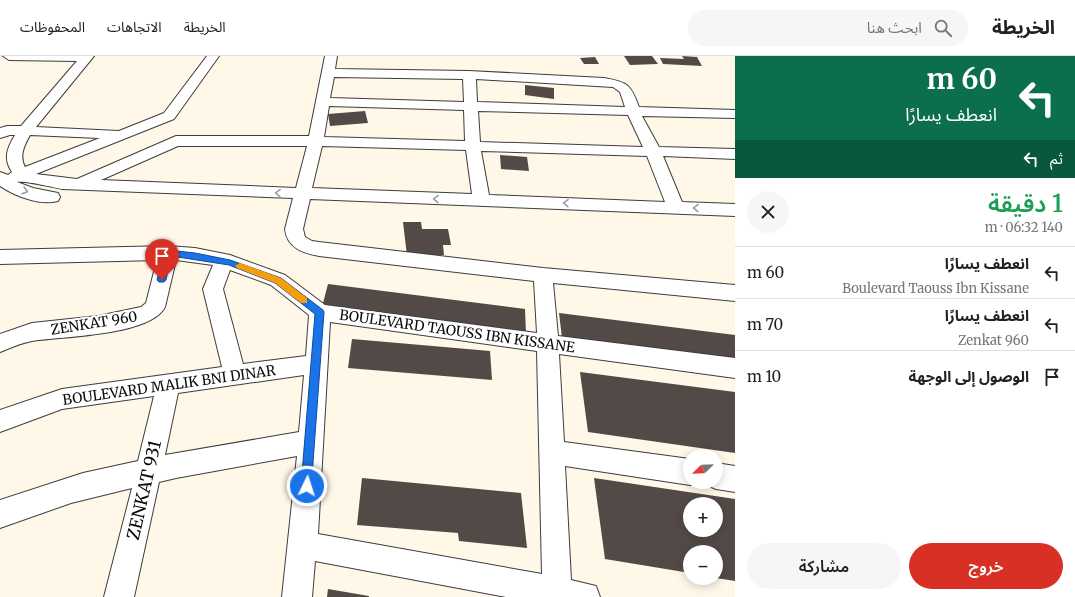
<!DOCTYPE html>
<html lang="ar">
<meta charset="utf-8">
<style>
:root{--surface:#fff;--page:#f6f6f6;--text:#222;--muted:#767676;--line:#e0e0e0;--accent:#d93025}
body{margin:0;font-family:Merriweather,"Noto Sans Arabic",serif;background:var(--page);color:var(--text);direction:rtl;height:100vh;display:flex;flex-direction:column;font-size:15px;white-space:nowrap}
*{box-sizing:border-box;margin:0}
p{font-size:13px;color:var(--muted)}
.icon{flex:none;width:22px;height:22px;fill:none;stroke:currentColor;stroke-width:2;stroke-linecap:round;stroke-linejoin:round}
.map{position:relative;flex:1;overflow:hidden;direction:ltr}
.details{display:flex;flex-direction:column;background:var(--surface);width:340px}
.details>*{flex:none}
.guide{background:#0b6e4f;color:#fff;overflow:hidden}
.needle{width:26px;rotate:247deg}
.fabs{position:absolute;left:683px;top:393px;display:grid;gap:8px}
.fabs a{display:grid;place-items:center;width:40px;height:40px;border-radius:50%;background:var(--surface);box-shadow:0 2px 10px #0003;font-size:20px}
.pin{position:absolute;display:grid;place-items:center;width:34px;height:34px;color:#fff;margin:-41px -17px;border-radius:50% 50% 50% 0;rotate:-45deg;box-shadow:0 0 4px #0007}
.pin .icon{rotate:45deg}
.me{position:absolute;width:44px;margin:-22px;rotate:4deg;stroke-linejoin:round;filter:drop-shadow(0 0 3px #0008)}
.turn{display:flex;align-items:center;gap:14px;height:84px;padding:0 12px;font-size:18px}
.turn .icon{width:52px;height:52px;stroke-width:2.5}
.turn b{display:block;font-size:28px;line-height:34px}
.then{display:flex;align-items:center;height:38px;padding:0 12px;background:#0003;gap:8px;font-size:15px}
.round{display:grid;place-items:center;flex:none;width:42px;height:42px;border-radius:21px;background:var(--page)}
.headline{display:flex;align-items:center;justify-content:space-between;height:68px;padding:0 12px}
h1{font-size:24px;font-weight:600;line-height:30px;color:#1e9e55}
.action{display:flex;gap:8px;margin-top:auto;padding:8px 12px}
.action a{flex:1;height:46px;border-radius:24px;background:var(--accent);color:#fff;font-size:16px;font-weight:600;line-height:46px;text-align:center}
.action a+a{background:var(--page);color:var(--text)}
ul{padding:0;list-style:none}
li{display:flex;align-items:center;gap:12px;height:52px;padding:0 12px;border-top:1px solid var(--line)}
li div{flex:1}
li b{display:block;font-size:15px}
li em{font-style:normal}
header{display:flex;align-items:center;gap:24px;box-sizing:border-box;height:56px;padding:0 20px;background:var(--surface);border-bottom:1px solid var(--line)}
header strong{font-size:19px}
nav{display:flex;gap:22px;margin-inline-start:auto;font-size:14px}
.search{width:280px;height:36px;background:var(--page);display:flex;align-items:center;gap:10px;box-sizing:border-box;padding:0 14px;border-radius:22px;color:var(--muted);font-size:15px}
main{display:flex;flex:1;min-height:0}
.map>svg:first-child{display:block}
.building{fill:#534a47;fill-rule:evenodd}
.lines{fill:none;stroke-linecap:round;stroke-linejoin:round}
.minor-casing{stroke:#3d3d3d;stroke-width:2}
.minor{fill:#fff;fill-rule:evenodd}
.oneway{stroke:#9d9d9d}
.route{fill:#1a73e8;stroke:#114b97}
.slow{fill:#f59e0b}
.labels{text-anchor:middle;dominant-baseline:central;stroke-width:4;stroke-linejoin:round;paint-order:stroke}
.street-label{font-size:14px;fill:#0a0a0a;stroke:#fff}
.near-street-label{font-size:17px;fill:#0a0a0a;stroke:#fff}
</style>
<header>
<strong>الخريطة</strong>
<div class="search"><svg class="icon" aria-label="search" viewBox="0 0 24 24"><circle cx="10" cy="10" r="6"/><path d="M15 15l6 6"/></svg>ابحث هنا</div>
<nav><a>الخريطة</a><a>الاتجاهات</a><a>المحفوظات</a></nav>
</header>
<main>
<section class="details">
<div class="guide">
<div class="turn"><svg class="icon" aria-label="left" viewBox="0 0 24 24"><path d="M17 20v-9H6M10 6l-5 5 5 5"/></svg><div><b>60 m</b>انعطف يسارًا</div></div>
<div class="then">ثم<svg class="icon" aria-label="left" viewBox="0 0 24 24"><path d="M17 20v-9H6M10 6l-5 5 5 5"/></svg></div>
</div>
<div class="headline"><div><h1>1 دقيقة</h1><p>140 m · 06:32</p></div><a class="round"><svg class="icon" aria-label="close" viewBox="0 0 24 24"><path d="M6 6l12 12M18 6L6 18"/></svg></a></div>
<ul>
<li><svg class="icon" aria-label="left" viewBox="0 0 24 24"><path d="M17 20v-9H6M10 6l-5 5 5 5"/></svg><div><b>انعطف يسارًا</b><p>Boulevard Taouss Ibn Kissane</p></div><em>60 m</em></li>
<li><svg class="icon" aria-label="left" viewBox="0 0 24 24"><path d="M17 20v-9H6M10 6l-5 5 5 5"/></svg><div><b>انعطف يسارًا</b><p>Zenkat 960</p></div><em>70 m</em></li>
<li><svg class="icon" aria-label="arrive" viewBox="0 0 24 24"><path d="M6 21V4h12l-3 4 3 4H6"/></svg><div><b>الوصول إلى الوجهة</b></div><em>10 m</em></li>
</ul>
<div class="action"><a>خروج</a><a>مشاركة</a></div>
</section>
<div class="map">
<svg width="735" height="541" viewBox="0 0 735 541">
<rect width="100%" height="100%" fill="#fff7e8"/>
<g class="building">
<polygon points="624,0 652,0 658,8 630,9"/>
<polygon points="682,0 697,1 702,10 663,8 660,2 684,3"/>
<polygon points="595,1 599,8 584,8 580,2"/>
<polygon points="525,29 554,32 554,43 525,39"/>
<polygon points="365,55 368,67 330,70 328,58"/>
<polygon points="500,99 527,101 529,115 501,113"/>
<polygon points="403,166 421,166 422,173 448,173 451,189 443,189 444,199 407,200"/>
<polygon points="328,228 525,253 526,277 322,251"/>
<polygon points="559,257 735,279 735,305 562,282"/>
<polygon points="352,283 490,295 492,324 348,312"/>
<polygon points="580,316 735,336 735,397 588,376"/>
<polygon points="362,422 521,437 527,492 459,485 458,477 357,469"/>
<path d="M 594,422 L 735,443 L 735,525 L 716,522 L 716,496 L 690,496 L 690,517 L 605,503 ZM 690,448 L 716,448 L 716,474 L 690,474 Z"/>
<polygon points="328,533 369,540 369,541 327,541"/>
</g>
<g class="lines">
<g class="minor-casing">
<g id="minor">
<path d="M 3,0 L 94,0 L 36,71 L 119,75 L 164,57 L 207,0 L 219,0 L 174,63 L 36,118 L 77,123 L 176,80 L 309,80 L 325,0 L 337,0 L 335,13 L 469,15 L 604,22 C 628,26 631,29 639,51 L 735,54 L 735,62 L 642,60 L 659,91 L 735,93 L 735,103 L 663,100 L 682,146 L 735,148 L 735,160 L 310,143 L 303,173 L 305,181 L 312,185 L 319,186 L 543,212 L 735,229 L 735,245 L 553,227 L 558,280 L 735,302 L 735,322 L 559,298 L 564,386 L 690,403 L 690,426 L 697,426 L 690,429 L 565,410 L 571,524 L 596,530 L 600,541 L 506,541 L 315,505 L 312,541 L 282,541 L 297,400 L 176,422 L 159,426 L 134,541 L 104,541 L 132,432 L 71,447 L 0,472 L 0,444 L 83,417 L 138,405 L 154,340 L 62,353 L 0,376 L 0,354 L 62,333 L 222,311 L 203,233 L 213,209 L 176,204 L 165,251 C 150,280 62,280 32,285 C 21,287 10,292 0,296 L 0,278 L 32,267 L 98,260 L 141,251 L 146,247 L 157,204 L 0,208 L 0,194 L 168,190 L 195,192 L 230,199 L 285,219 L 325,249 L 537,277 L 534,225 L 319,200 C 303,197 287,192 285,173 L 293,142 L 62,133 C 52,131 24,124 17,126 L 33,132 L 58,137 L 60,141 L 58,145 C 40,150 15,140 0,130 L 0,116 L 8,119 L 12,116 C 3,103 7,92 15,79 L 10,79 L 0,82 L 0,72 L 7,70 L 21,70 L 77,5 L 9,4 ZM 334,21 L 463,23 L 464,46 L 330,42 ZM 476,23 L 613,31 L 620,36 L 625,51 L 477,46 ZM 329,50 L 464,54 L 465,85 L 324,81 ZM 478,55 L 628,59 L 643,91 L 480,86 ZM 30,79 L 100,82 L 25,111 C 19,100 24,90 30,79 ZM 178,90 L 307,90 L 296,132 L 101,124 ZM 322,90 L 466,94 L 472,138 L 312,132 ZM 481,95 L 647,100 L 665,146 L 489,139 ZM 230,214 L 271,229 L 309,259 L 306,300 L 243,308 L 223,233 ZM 330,266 L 537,295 L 542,518 L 318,478 ZM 304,319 L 299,376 L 165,399 L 178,337 Z"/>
<polygon points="716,407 735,410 735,436 716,433 707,429 706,426 716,426"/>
</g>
</g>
<use href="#minor" class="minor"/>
</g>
<defs><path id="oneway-chevron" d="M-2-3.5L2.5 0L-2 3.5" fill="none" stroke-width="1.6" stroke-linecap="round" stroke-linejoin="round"/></defs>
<g class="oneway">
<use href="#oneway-chevron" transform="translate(25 135) rotate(17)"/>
<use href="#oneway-chevron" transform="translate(278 137) rotate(-178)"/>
<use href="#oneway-chevron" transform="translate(436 143) rotate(-178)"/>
<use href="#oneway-chevron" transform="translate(566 147) rotate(-178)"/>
<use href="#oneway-chevron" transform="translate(696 152) rotate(-178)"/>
</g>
<polygon class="route" points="168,194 195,197 230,204 281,222 323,254 324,256 311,434 307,436 303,434 301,430 315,258 275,227 229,209 171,200 166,224 164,226 159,226 157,224 164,197"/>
<polygon class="slow" points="240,207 281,222 307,242 307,247 301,247 275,227 237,212 235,210"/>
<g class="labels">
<g class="street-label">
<text transform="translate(94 267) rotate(-9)">ZENKAT 960</text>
<text transform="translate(457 275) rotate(8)">BOULEVARD TAOUSS IBN KISSANE</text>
<text transform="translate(169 329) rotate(-8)">BOULEVARD MALIK BNI DINAR</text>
</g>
<g class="near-street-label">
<text transform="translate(144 434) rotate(-77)">ZENKAT 931</text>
</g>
</g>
</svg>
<div class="fabs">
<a><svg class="needle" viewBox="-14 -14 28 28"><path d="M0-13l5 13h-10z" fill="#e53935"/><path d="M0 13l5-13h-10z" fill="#767676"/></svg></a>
<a>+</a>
<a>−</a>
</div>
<div class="pin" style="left:162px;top:224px;background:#d93025"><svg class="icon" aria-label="arrive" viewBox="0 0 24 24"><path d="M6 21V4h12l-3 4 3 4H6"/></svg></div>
<svg class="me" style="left:307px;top:430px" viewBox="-20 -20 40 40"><circle r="17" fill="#1a73e8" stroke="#fff" stroke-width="3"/><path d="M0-11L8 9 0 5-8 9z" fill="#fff"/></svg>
</div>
</main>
